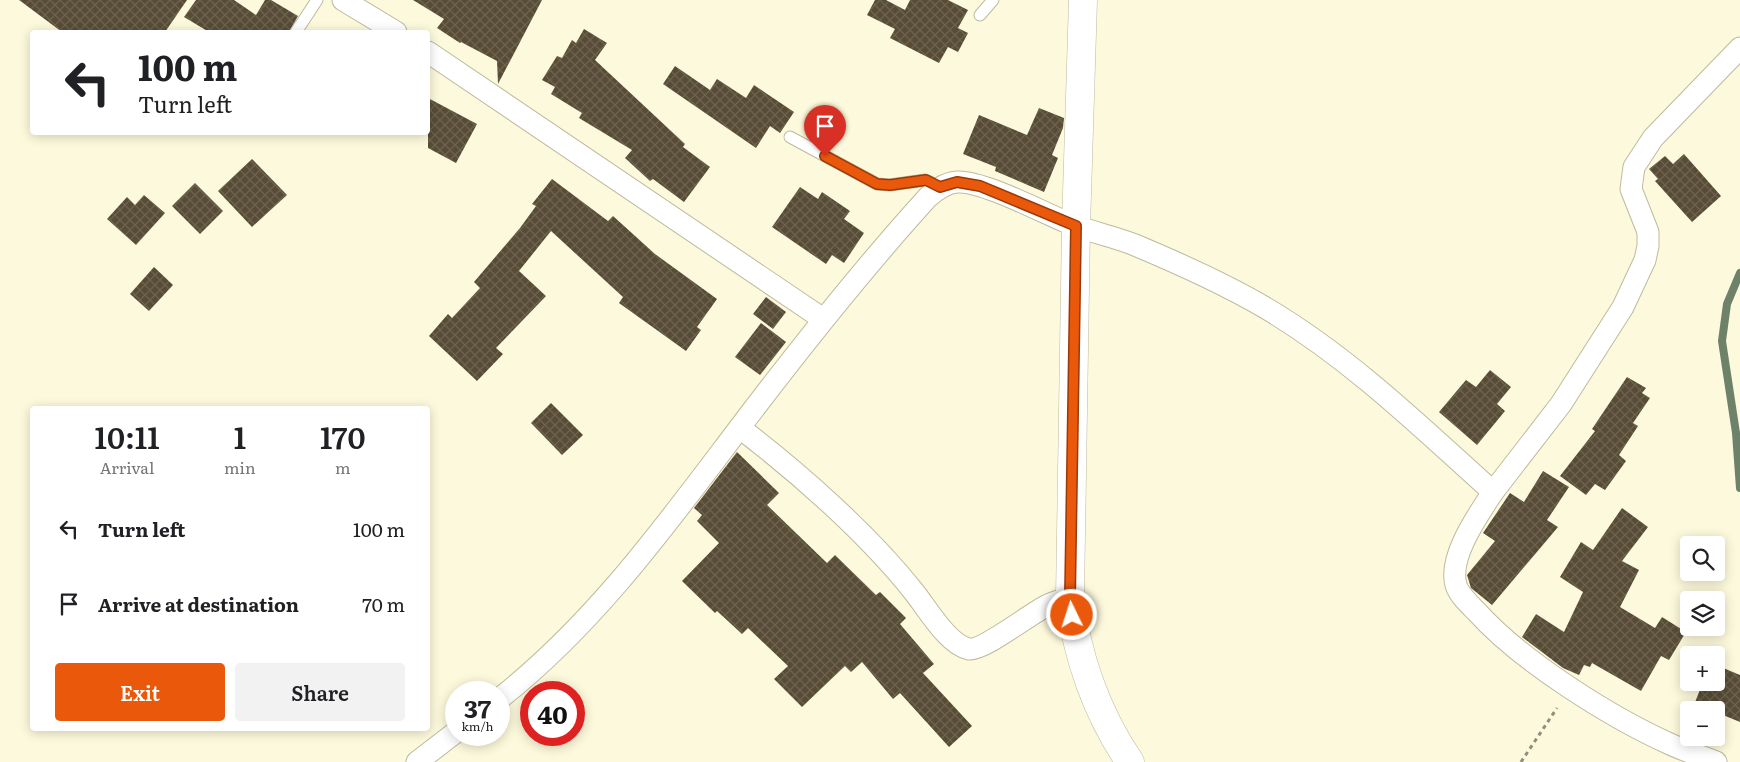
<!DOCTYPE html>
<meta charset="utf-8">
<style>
:root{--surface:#fff;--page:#f2f2f2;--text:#202124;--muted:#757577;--accent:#ea580c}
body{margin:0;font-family:Literata,serif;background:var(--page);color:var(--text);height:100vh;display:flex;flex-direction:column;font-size:19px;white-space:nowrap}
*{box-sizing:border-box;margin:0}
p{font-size:16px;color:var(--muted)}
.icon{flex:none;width:28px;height:28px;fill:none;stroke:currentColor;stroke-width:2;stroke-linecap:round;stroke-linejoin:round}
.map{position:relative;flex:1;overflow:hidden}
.sheet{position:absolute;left:30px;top:406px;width:400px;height:325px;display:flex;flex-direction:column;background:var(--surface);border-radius:5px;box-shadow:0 2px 12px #0003}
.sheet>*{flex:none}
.banner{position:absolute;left:30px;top:30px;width:400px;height:105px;border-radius:5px;box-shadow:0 2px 12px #0003;background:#fff;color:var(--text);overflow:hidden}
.fabs{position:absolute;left:1680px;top:536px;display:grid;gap:10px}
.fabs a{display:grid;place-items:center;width:45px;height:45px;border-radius:5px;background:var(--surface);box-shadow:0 2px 12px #0003;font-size:25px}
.speed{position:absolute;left:445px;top:681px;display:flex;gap:10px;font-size:25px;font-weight:700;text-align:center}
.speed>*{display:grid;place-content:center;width:65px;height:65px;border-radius:50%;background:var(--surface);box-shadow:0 2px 12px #0003;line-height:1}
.speed small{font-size:12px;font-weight:400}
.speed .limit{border:8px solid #d22;background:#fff;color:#111}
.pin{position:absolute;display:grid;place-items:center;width:42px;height:42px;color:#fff;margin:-51px -21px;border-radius:50% 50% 50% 0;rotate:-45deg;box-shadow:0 0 5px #0007}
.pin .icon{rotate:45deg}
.me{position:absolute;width:55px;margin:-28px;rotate:356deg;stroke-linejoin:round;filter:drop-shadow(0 0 4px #0008)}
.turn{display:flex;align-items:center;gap:18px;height:105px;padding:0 25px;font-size:22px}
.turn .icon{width:65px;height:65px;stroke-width:2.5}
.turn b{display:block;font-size:35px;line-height:42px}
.eta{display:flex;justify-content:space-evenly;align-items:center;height:85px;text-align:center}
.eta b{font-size:30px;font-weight:600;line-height:35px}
.action{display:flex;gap:10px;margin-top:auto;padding:10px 25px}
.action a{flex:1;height:58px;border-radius:5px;background:var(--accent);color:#fff;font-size:20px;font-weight:600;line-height:58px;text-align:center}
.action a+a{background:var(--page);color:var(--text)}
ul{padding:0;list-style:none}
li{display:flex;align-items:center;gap:15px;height:75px;padding:0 25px}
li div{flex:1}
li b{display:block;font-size:19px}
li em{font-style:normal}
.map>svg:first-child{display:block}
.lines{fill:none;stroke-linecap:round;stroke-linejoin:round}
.stream{stroke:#6d8269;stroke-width:8}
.building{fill:url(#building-cross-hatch)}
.service-casing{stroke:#bdba9e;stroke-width:13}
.minor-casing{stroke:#bdba9e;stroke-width:23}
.tertiary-casing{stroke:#bdba9e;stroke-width:29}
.path{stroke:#918f7b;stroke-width:3;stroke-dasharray:4 4;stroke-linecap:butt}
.service{stroke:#fff;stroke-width:11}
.minor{stroke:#fff;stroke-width:21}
.tertiary{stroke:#fff;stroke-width:28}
.route-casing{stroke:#983908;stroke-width:12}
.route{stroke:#ea580c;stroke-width:9}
</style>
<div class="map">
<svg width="1740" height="762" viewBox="0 0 1740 762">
<defs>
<pattern id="building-cross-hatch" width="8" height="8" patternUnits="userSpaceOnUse" patternTransform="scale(1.25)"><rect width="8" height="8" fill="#584c36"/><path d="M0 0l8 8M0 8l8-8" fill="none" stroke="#6c6350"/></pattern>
</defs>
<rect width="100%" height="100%" fill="#fcf9dc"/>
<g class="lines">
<polyline class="stream" points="1740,273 1727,304 1722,341 1736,433 1740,488"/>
</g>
<g class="building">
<polygon points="19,0 187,0 165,32 62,32"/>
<polygon points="196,0 234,0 256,15 265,0 271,0 298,16 289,32 209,32 184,17"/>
<polygon points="413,0 542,0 498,84 497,61 461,42 460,43 437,28 444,19"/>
<polygon points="875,0 886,0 905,10 910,0 948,0 968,10 958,28 968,33 958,52 948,47 939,63 890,38 895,29 867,15"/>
<polygon points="584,29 607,43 595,60 685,144 683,147 710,167 684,202 653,179 650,181 625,158 632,150 579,118 582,113 551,94 555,87 542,80 557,56 562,58 572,40 576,43"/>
<polygon points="675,66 710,90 717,79 746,98 754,85 794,112 780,133 770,126 756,148 663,84"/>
<polygon points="428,98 477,124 456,163 428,148"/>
<polygon points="1039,108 1064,118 1063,128 1052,155 1058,158 1044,192 995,171 996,167 963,154 979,115 1027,135"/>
<polygon points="1684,154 1721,196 1692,222 1655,181 1658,179 1649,169 1665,156 1673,164"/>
<polygon points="252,159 287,195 252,227 218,191"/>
<polygon points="552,179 608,221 613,216 655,254 717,299 697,327 701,330 686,351 619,303 623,297 551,231 519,271 546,296 496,348 503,354 477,381 429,336 448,314 452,318 480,288 474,282 520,228 536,206 532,204"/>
<polygon points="195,183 223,211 200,234 172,206"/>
<polygon points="800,187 818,199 822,192 850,211 844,219 864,233 844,263 832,255 826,264 772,227"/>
<polygon points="144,195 165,213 136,245 107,219 127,197 135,205"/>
<polygon points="154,267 173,285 149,311 130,294"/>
<polygon points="766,297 786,312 773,329 753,314"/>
<polygon points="761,323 786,342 760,375 735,357"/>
<polygon points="1490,370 1511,387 1497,404 1505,411 1477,445 1439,412 1466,380 1476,387"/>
<polygon points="1627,377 1646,388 1642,393 1650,398 1633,423 1638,426 1619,455 1626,461 1605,490 1595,484 1586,495 1560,476 1595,431 1592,429"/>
<polygon points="551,403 583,435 562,455 531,423"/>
<polygon points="737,452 779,493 767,505 827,563 835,555 876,595 880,592 906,618 900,624 934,664 923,673 972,726 949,747 900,693 893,699 862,662 851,672 845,666 802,707 774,679 788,666 748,628 742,634 717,611 715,613 682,581 719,543 697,521 702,515 694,508"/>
<polygon points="1543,471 1569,487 1547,520 1558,527 1492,605 1471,588 1467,575 1495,541 1483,533 1510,493 1524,502"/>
<polygon points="1622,508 1648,527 1622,561 1639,570 1620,607 1655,628 1662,617 1686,632 1669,660 1661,656 1641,691 1592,663 1590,667 1584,665 1579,675 1563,668 1522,637 1536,614 1564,632 1583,592 1560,577 1581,542 1593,550"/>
<polygon points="1716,665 1740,675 1740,722 1723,715 1718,729 1716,710 1692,710 1703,682 1716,682"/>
</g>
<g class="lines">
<g class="service-casing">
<g id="service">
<polyline points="980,15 993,0"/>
<polyline points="296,32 317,0"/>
<polyline points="790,137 877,184 890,185 925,180 940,187"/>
</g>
</g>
<g class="minor-casing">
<g id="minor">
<polyline points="343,0 396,32"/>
<polyline points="428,52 823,319"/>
<path d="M 740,428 C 799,473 868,534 914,592 C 927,608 948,645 969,649 C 983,651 1031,613 1048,605 C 1055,602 1062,600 1070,597"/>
<polyline points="1493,492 1561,404 1623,307 1645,260 1648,246 1648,232 1631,189 1634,167 1653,138 1740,48"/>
<path d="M 499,699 C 593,625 663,529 734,435 C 796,353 859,273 928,197 C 936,190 945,183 957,182 C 981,180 1042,212 1066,222 C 1089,232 1113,236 1135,245 C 1178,263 1223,283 1264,307 C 1349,357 1420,426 1493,492 C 1478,515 1448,557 1456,585 C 1459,595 1470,605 1477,612 C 1521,661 1610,717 1670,744 C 1685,751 1701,756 1716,762"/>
<polyline points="417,762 456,732"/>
</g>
</g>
<g class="tertiary-casing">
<path id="tertiary" d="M 1083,0 L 1076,226 L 1070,597 C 1076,655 1097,714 1130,762"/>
</g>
<polyline class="path" points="1521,762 1557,708"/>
<use href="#service" class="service"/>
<use href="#minor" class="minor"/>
<use href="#tertiary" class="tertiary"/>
</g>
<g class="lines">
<g class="route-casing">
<polyline id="route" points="825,156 877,184 890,185 926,180 940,187 957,182 980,186 1076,226 1070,597 1072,615"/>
</g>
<use href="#route" class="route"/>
</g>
</svg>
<div class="fabs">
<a><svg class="icon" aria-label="search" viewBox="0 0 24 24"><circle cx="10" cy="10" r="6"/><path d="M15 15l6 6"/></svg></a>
<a><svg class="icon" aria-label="layers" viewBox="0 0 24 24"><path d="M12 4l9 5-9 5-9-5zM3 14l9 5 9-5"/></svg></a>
<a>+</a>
<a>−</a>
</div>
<div class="speed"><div>37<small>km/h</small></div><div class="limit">40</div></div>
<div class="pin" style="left:825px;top:156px;background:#d93025"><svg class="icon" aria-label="arrive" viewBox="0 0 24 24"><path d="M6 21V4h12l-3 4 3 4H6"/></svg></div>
<svg class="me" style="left:1072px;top:615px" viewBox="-20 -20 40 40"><circle r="17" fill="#ea580c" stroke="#fff" stroke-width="3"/><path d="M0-11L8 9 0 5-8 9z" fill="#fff"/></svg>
<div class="banner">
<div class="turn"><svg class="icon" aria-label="left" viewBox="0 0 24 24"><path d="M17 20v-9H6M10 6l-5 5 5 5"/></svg><div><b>100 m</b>Turn left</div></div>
</div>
<section class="sheet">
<div class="eta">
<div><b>10:11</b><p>Arrival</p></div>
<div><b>1</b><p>min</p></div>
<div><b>170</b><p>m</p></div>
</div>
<ul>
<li><svg class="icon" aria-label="left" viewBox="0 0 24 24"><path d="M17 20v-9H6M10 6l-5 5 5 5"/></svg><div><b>Turn left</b></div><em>100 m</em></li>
<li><svg class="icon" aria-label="arrive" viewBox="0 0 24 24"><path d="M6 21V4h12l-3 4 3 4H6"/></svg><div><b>Arrive at destination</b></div><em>70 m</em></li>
</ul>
<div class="action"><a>Exit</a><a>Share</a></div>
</section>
</div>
